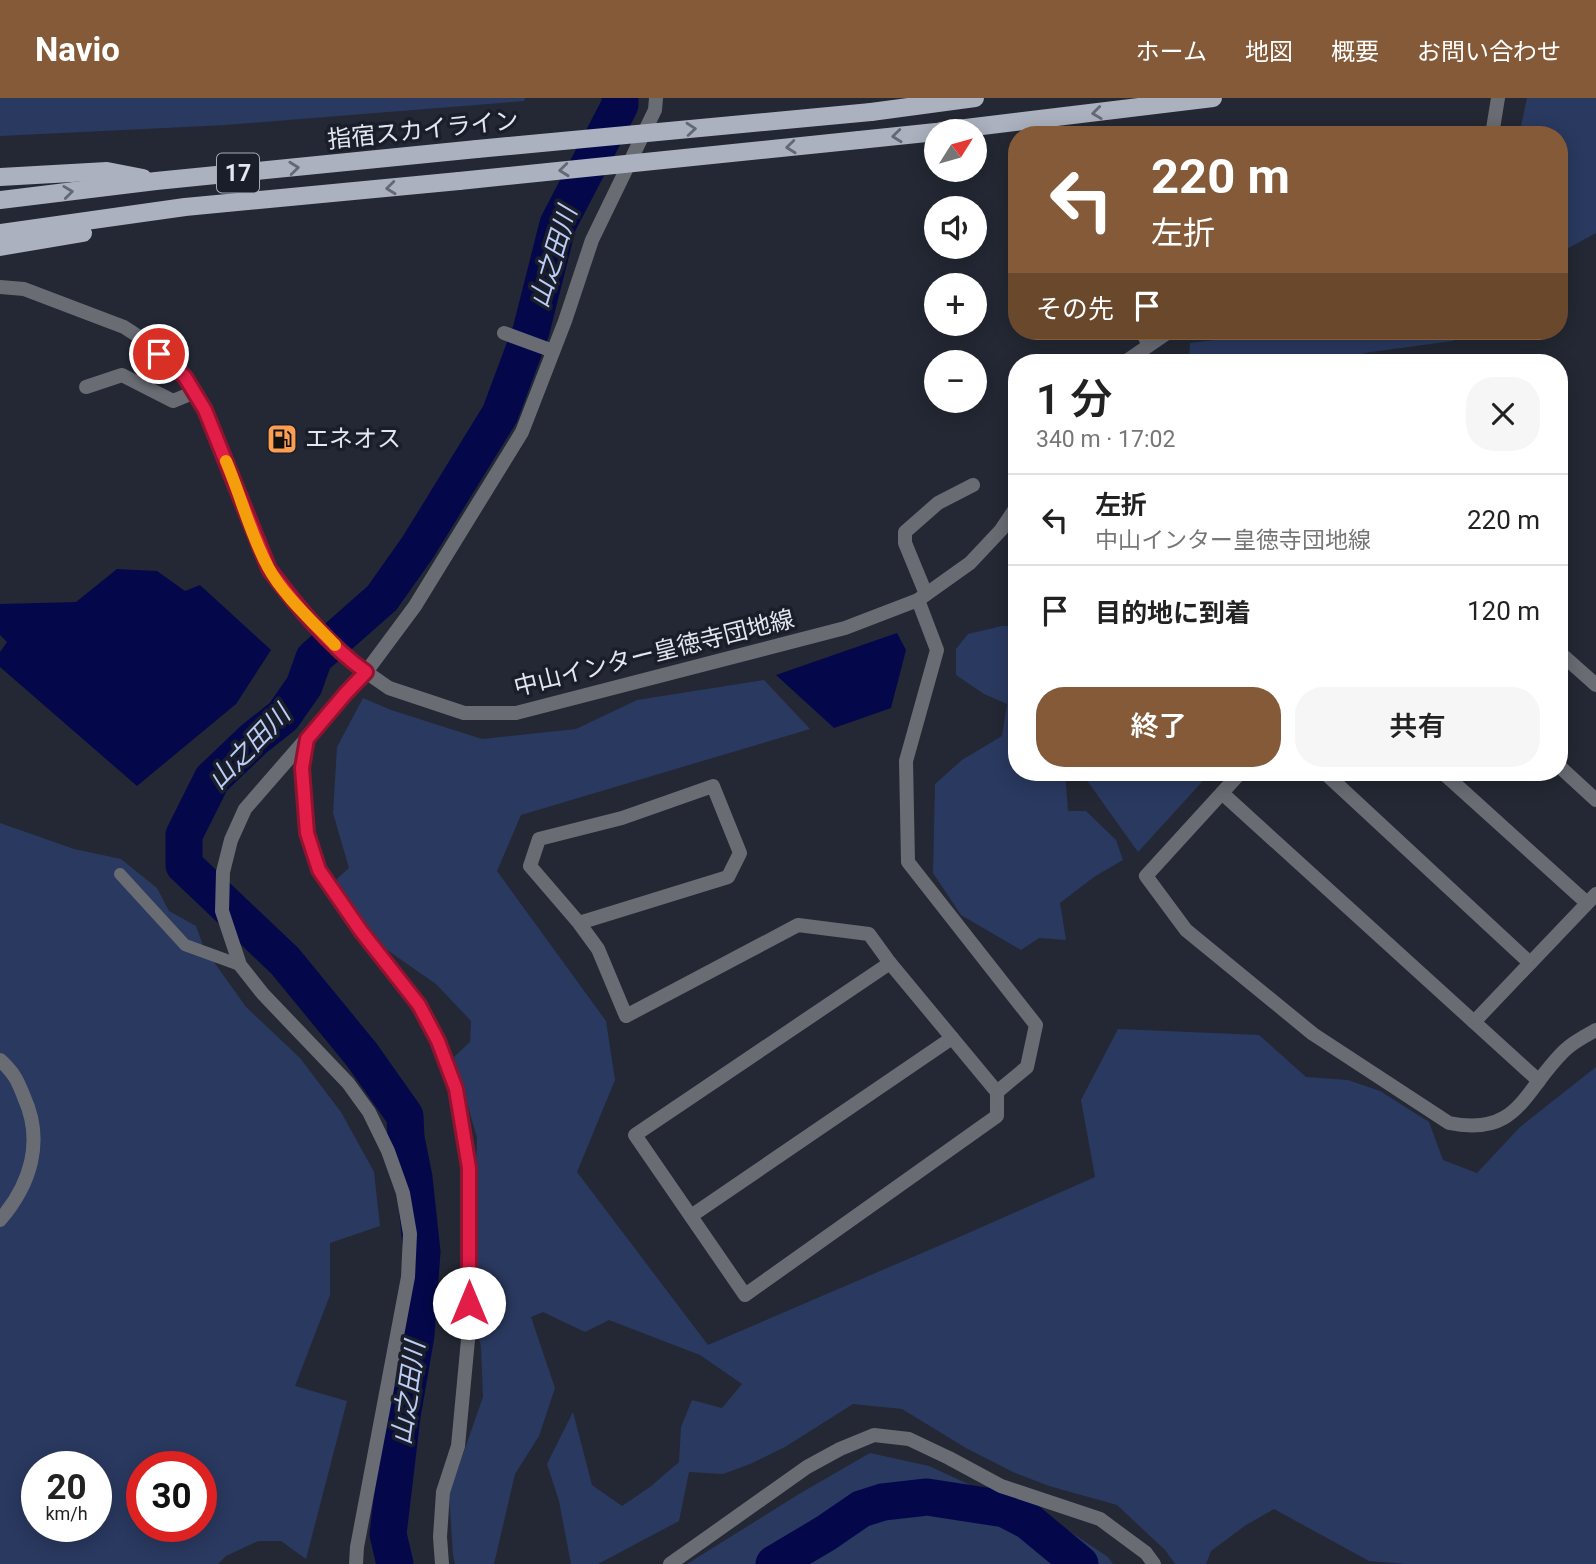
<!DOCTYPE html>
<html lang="ja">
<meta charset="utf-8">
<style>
:root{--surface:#fff;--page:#f6f6f6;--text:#222;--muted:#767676;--line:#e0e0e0;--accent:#845a38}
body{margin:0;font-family:Roboto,"Noto Sans JP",sans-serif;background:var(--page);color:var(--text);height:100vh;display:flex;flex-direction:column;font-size:26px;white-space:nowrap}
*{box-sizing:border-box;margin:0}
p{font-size:23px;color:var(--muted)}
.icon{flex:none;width:38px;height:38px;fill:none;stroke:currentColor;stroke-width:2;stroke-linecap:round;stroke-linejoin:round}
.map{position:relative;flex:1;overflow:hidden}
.side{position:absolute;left:1008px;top:256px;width:560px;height:427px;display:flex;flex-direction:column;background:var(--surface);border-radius:28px;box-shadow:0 4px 18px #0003}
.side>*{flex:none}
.guide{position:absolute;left:1008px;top:28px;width:560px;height:214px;border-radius:28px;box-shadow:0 4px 18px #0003;background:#845a38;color:#fff;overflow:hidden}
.needle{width:46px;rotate:53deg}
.buttons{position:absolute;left:924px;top:21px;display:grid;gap:14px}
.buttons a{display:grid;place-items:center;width:63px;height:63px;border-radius:50%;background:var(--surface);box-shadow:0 4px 18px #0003;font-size:35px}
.speed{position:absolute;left:21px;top:1353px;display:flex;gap:14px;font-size:35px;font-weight:700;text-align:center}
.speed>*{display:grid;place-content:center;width:91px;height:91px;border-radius:50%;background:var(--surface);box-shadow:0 4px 18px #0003;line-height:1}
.speed small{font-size:18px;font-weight:400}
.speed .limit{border:10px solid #d22;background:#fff;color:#111}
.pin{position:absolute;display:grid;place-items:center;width:60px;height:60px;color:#fff;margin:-30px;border:4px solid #fff;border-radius:50%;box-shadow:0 2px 7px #0007}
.me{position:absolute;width:77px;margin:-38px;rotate:0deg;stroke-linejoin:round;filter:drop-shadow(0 0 5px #0008)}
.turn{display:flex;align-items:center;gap:24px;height:147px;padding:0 28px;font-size:32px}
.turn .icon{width:91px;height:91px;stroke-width:2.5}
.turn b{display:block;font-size:49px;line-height:60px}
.then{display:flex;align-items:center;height:66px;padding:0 28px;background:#0003;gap:14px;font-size:26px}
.round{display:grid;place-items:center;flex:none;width:74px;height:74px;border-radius:28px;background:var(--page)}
.overview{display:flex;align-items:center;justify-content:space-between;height:119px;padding:0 28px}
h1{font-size:42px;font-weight:600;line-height:52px}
.action{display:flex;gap:14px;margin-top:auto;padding:14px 28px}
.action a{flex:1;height:80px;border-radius:28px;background:var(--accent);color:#fff;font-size:28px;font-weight:600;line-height:80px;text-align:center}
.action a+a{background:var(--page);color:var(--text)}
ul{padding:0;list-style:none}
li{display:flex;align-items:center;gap:21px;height:91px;padding:0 28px;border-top:2px solid var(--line)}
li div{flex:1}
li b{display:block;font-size:26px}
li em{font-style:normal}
header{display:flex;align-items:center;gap:42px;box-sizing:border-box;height:98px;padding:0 35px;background:var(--accent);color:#fff}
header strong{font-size:33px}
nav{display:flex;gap:38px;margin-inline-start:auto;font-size:24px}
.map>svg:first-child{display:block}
.green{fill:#2a3960;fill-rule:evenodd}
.water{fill:#04084b}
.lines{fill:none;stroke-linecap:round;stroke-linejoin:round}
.river{stroke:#04084b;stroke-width:37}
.service{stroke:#696c73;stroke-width:12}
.minor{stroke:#696c73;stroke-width:14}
.tertiary{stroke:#696c73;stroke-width:14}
.primary{stroke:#abb1be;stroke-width:18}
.primary-bridge{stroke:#abb1be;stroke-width:18}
.oneway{stroke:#626874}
.route-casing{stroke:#92132f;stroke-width:18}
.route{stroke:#e11d48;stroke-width:12}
.slow{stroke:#f59e0b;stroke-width:12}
.labels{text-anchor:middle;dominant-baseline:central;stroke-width:7;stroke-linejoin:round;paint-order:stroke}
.shield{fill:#191e2a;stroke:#a6aab3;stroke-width:2}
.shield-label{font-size:23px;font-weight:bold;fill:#e2e6ee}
.street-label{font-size:24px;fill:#e2e6ee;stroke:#191e2a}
.poi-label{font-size:24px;fill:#e2e6ee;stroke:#191e2a;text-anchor:start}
.water-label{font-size:26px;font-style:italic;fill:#bccdf5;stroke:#191e2a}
</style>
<header>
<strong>Navio</strong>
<nav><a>ホーム</a><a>地図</a><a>概要</a><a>お問い合わせ</a></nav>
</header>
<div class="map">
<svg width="1596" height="1466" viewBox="0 0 1596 1466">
<rect width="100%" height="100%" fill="#232834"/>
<g class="green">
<polygon points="0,0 525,0 524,3 226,27 0,38"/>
<polygon points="1527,0 1596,0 1596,135 1559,155 1559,37 1519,37"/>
<polygon points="1270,233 1471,233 1453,243 1364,255 1352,264 1189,264 1190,245 1248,238"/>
<polygon points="1002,528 1017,528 1017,674 1065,674 1068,713 1086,713 1116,742 1123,762 1094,779 1060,805 1066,842 1039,840 1021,852 961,817 933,775 935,686 962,662 1002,638 1007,606 984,596 956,577 956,551 968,536"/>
<polygon points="764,582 810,631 521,717 497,773 606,923 615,982 577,1074 708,1247 957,1140 1095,1079 1081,1002 1118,931 1259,937 1306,979 1348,982 1380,993 1429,1024 1443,1062 1477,1075 1520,1029 1596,969 1596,1466 1406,1466 1369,1463 1274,1411 1246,1427 1211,1453 1206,1466 1175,1466 1165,1452 1117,1407 1049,1388 1013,1374 966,1350 902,1311 853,1306 785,1349 750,1366 723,1376 689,1374 679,1423 598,1466 571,1466 559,1403 547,1366 573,1314 592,1387 622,1408 650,1389 679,1364 681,1329 692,1302 722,1310 742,1286 700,1257 609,1222 585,1234 543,1214 531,1219 555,1290 539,1338 515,1376 494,1466 455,1466 453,1456 449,1396 483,1299 481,1249 471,1205 477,1040 454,959 470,944 471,923 436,886 377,845 329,788 349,770 333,715 337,649 363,600 391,612 482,641 576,631 637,602"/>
<polygon points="1081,674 1211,674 1138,754"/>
<path d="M 0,725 L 74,751 L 121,761 L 157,790 L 169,813 L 196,828 L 204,850 L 246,909 L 300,960 L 341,1014 L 374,1074 L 380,1128 L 330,1145 L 330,1197 L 295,1288 L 347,1303 L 306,1461 L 281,1443 L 258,1443 L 226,1458 L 218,1466 L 0,1466 ZM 37,1368 L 96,1368 L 96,1428 L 37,1428 ZM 142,1368 L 201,1368 L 201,1428 L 142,1428 Z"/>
<polygon points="870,1355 929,1368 1066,1431 1108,1459 1113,1466 687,1466 799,1396"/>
</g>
<g class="water">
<polygon points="117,471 157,473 185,493 200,487 271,552 236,606 137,688 0,569 0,554 7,544 0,537 0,506 76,504"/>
<polygon points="897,535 906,552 891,610 834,630 776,577"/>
</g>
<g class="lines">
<g class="river">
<polyline points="395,1466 388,1436 402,1318 416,1237 422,1154 414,1080 406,1040 405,1018 362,957 285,863 184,767 184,737 212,681 254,641 283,618 304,588 314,560 382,500 418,449 500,316 531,233 558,126 620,7 620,0"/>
<polyline points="774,1466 826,1435 861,1411 883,1404 927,1399 1005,1411 1028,1423 1080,1466"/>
</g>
<polyline class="service" points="120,776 185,847 240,867"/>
<g class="minor">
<polyline points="1141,233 1149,246"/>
<polyline points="504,235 553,253"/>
<polyline points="86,289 122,277 173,303 195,294"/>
<polyline points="926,496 905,445 905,434 938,405 973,387"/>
<polyline points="1559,554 1596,587"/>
<polyline points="366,574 415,508 522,334 565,223 592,142 655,12 656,0"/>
<polyline points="307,641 302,670 307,735 319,772 361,833 419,907 438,943 456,991 469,1070 469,1231 458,1348 443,1394 440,1439 442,1466"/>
<polyline points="1559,668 1596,702"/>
<path d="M 1241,674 L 1146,778 L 1186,832 L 1313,936 L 1449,1025 C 1519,1039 1523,993 1564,953 C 1573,944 1585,938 1596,932"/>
<polyline points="1324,674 1530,865"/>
<polyline points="1442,674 1587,805"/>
<polyline points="1222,695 1539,983"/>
<polyline points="579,825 728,779 740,755 713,688 622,720 539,741 530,768 579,825 598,851 626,918 798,827 869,836 890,865 635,1037 745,1197 997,1018 997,994 1027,969 1036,927 908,764 906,663 937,552 918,502"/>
<polyline points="890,865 997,994"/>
<polyline points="1474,924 1596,796"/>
<polyline points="691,1118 952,940"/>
<polyline points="670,1466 807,1369 840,1351 874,1337 909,1341 949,1360 1001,1388 1100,1421 1146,1455 1154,1466"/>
</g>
<g class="tertiary">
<polyline points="1492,37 1498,0"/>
<polyline points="0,189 24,191 124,229 144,242 185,279 205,312 236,387 259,451 269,471 286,494 350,563 389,590 464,615 516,615 845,530 918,502 970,465 1001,432 1017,408"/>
<polyline points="1125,264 1170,233"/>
<path d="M 0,962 C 14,975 17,981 24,999 C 44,1043 31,1086 0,1122"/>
<polyline points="356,1466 357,1449 408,1179 410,1136 403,1095 388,1053 369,1014 348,985 263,896 240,867 222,813 223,774 231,742 245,711 346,595 366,574"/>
</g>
<g class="primary">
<polyline points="871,14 975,0"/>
<polyline points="941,33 1213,0"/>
<polyline points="859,42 936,34"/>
<polyline points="0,79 107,73 143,80"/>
<polyline points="0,102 156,83 477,51"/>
<polyline points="0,135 185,109 459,83"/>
<polyline points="0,149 83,135"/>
</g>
<g class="primary-bridge">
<polyline points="477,51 871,14"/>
<polyline points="459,83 859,42"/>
</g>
</g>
<defs><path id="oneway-chevron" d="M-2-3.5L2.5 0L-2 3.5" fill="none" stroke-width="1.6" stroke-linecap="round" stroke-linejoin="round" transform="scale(1.75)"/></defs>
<g class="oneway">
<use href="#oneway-chevron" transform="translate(1097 15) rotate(173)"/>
<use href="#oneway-chevron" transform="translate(691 31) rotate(-5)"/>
<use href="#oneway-chevron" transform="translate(897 38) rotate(174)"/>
<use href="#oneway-chevron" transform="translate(791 49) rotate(174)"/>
<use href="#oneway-chevron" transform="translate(294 70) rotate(-6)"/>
<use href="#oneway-chevron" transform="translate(564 72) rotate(174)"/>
<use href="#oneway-chevron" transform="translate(391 90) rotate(174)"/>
<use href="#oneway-chevron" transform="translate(68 94) rotate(-7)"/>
</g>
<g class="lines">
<g class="route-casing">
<path id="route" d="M 159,256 L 185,279 L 205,312 L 269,471 C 296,507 329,548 366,574 L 346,595 L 307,641 L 302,670 L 307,735 L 319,772 L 361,833 L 419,907 L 438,943 L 456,991 L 469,1070 L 469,1205"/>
</g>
<use href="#route" class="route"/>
<path class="slow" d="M 226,363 C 241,398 250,436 268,469 C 282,496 314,525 335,547"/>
</g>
<defs>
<g id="fuel-square" transform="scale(1.575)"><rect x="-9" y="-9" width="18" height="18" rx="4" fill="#fb9e52" stroke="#191e2a"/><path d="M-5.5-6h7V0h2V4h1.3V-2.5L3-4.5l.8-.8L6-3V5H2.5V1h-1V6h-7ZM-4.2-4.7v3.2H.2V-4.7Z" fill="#111"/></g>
</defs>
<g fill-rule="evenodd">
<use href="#fuel-square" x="282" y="341"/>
</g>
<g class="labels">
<rect class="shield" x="217" y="55.5" width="42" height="39" rx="5"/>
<g class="shield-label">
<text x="238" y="75">17</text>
</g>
<g class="street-label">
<text transform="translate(423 32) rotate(-6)">指宿スカイライン</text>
<text transform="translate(654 555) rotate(-14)">中山インター皇徳寺団地線</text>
</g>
<g class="poi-label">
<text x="305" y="341">エネオス</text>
</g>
<g class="water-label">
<text transform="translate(553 159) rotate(-73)">山之田川</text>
<text transform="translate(249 649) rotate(-46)">山之田川</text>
<text transform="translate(408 1295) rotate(-82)">山之田川</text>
</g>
</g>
</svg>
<div class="buttons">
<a><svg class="needle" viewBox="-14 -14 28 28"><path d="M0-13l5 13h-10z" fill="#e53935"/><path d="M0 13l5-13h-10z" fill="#767676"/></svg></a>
<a><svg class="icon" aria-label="sound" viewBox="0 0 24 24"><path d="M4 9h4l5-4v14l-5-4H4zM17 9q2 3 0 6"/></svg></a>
<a>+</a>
<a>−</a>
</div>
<div class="speed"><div>20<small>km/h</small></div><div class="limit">30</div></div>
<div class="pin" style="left:159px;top:256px;background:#d93025"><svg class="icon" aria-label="arrive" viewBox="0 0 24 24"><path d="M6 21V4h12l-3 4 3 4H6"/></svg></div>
<svg class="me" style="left:469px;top:1205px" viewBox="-20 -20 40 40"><circle r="19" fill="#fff"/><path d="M0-13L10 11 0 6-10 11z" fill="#e11d48"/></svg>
<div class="guide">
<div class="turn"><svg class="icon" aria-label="left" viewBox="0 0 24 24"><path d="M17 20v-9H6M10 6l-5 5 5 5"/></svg><div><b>220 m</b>左折</div></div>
<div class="then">その先<svg class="icon" aria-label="arrive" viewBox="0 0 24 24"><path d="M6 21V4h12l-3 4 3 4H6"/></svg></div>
</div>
<section class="side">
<div class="overview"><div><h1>1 分</h1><p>340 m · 17:02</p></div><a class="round"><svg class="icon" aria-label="close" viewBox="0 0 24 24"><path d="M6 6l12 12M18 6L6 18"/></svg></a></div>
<ul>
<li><svg class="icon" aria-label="left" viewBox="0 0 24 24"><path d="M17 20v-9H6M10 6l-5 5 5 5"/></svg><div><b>左折</b><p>中山インター皇徳寺団地線</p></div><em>220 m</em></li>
<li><svg class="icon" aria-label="arrive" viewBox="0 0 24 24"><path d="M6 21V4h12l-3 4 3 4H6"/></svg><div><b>目的地に到着</b></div><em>120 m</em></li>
</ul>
<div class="action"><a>終了</a><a>共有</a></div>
</section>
</div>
